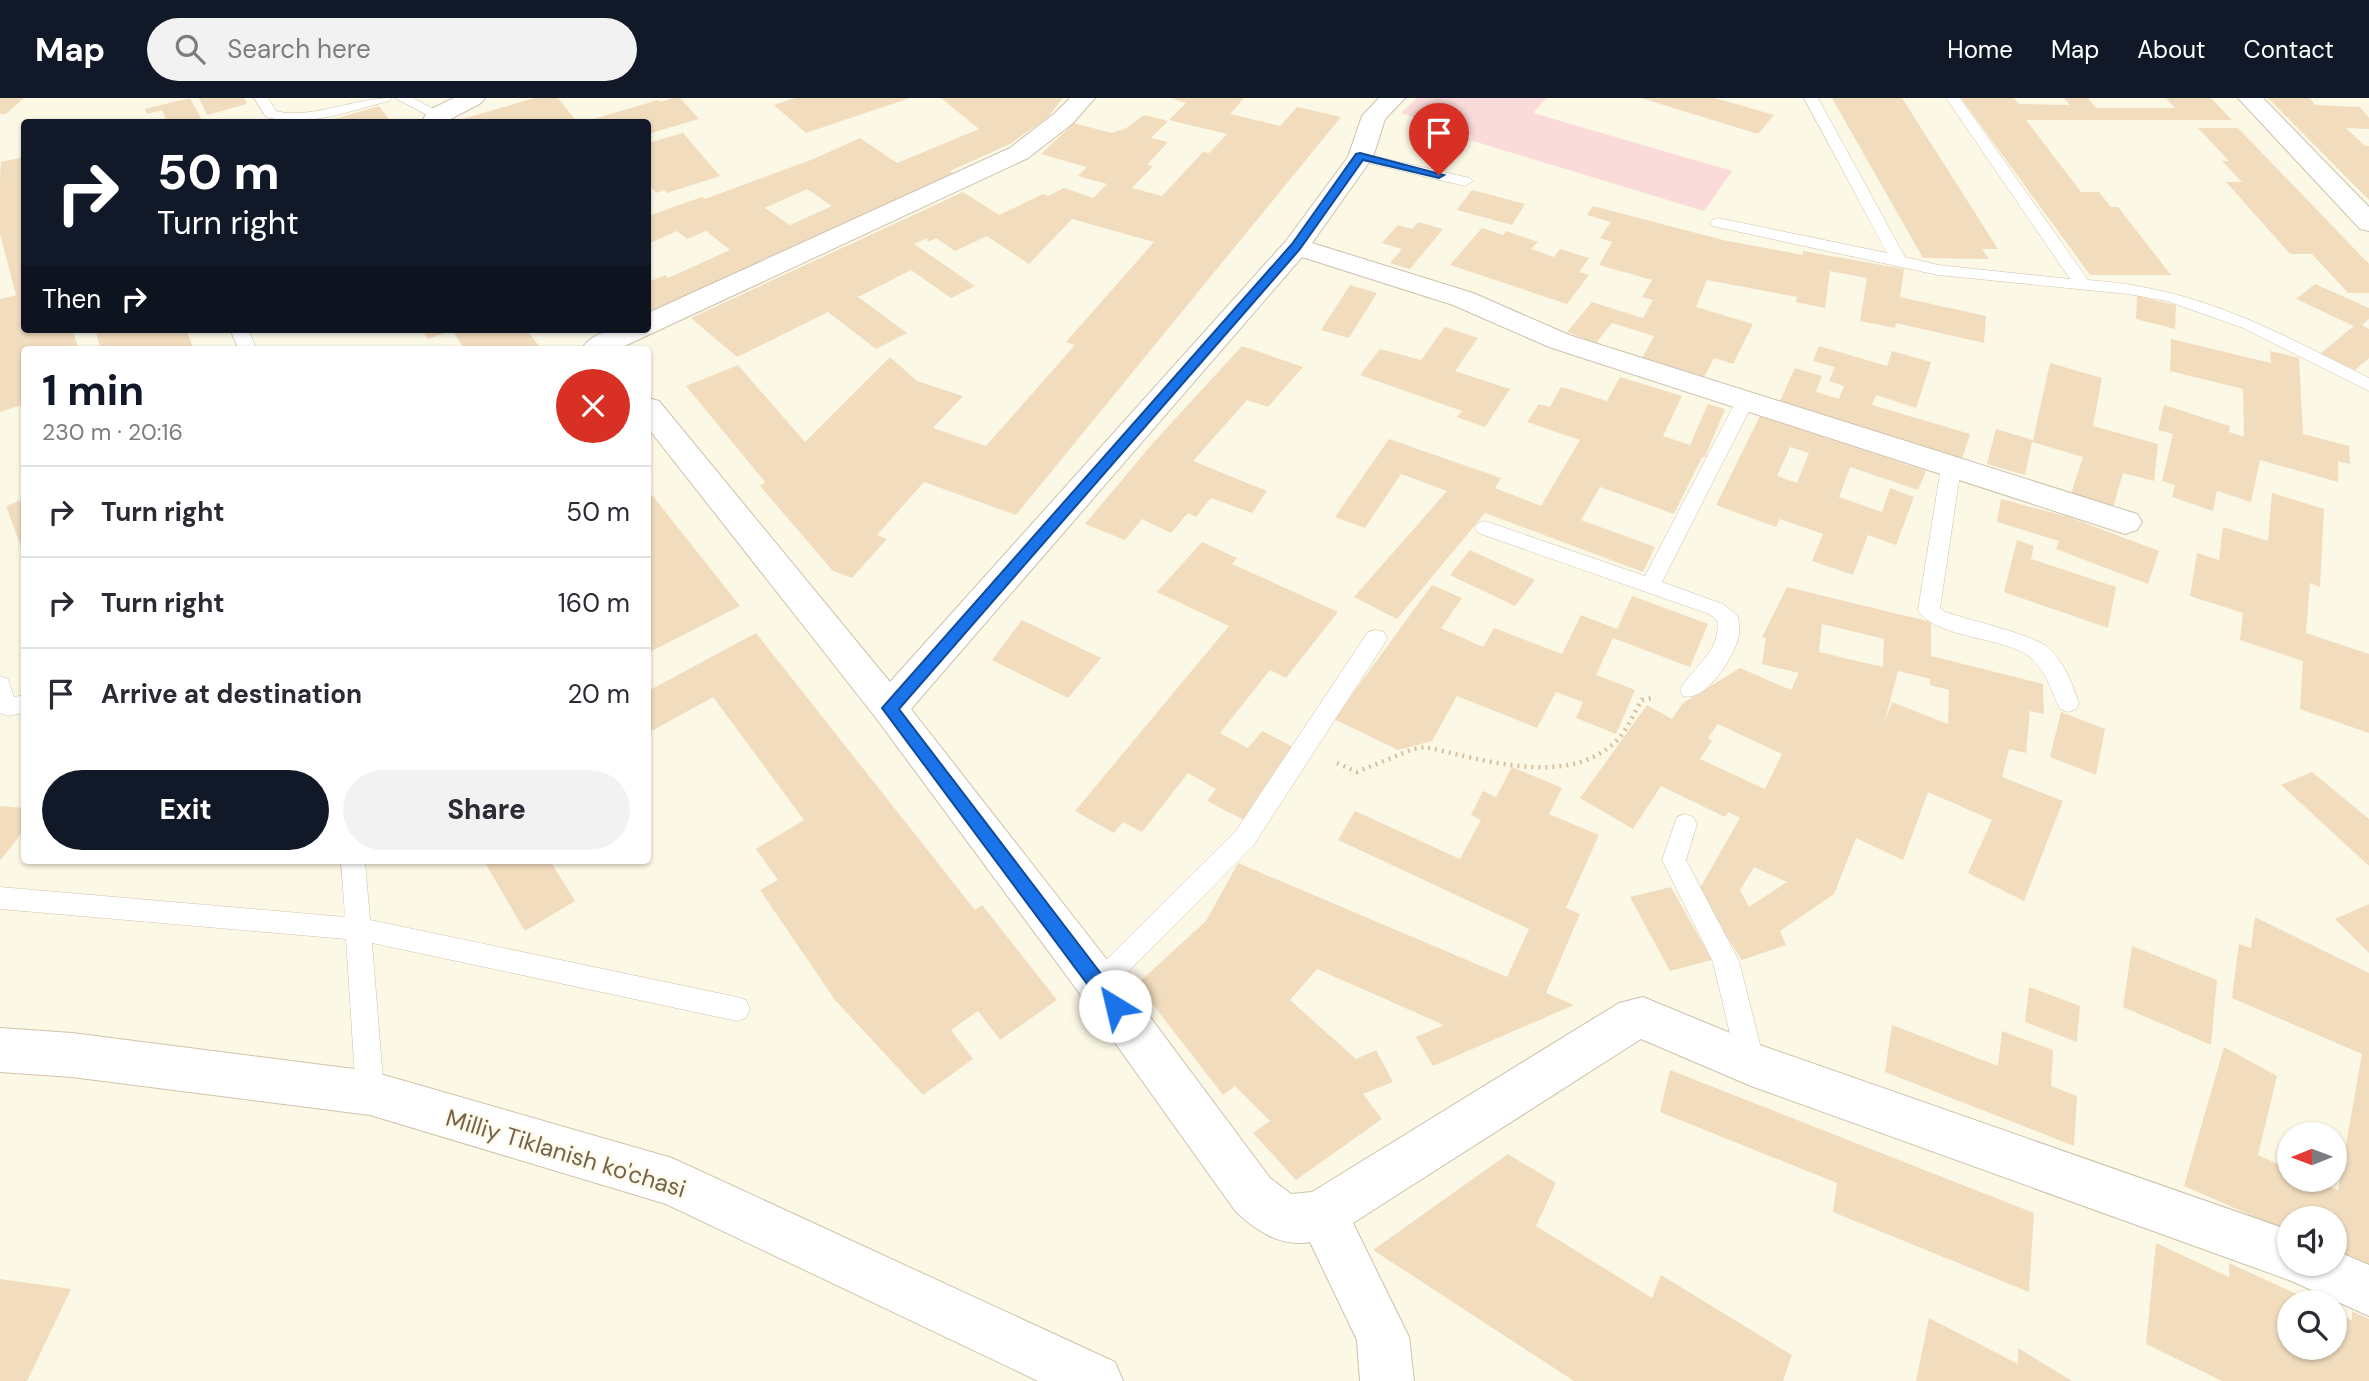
<!DOCTYPE html>
<meta charset="utf-8">
<style>
:root{--surface:#fff;--page:#f2f2f3;--text:#2b2b33;--muted:#7c7c81;--line:#e1e1e2;--accent:#111827}
body{margin:0;font-family:"DM Sans",sans-serif;background:var(--page);color:var(--text);height:100vh;display:flex;flex-direction:column;font-size:26px;white-space:nowrap}
*{box-sizing:border-box;margin:0}
p{font-size:23px;color:var(--muted)}
.icon{flex:none;width:38px;height:38px;fill:none;stroke:currentColor;stroke-width:2;stroke-linecap:round;stroke-linejoin:round}
.map{position:relative;flex:1;overflow:hidden}
.drawer{position:absolute;left:21px;top:248px;width:630px;height:518px;display:flex;flex-direction:column;background:var(--surface);border-radius:7px;box-shadow:0 2px 5px #0004}
.drawer>*{flex:none}
.hud{position:absolute;left:21px;top:21px;width:630px;height:214px;border-radius:7px;box-shadow:0 2px 5px #0004;background:#111827;color:#fff;overflow:hidden}
.needle{width:46px;rotate:269deg}
.fabs{position:absolute;left:2277px;top:1024px;display:grid;gap:14px}
.fabs a{display:grid;place-items:center;width:70px;height:70px;border-radius:50%;background:var(--surface);box-shadow:0 2px 5px #0004;font-size:35px}
.pin{position:absolute;display:grid;place-items:center;width:60px;height:60px;color:#fff;margin:-72px -30px;border-radius:50% 50% 50% 0;rotate:-45deg;box-shadow:0 0 7px #0007}
.pin .icon{rotate:45deg}
.me{position:absolute;width:77px;margin:-38px;rotate:324deg;stroke-linejoin:round;filter:drop-shadow(0 0 5px #0008)}
.turn{display:flex;align-items:center;gap:24px;height:147px;padding:0 21px;font-size:32px}
.turn .icon{width:91px;height:91px;stroke-width:2.5}
.turn b{display:block;font-size:49px;line-height:60px}
.then{display:flex;align-items:center;height:66px;padding:0 21px;background:#0003;gap:14px;font-size:26px}
.round{display:grid;place-items:center;flex:none;width:74px;height:74px;border-radius:37px;background:var(--page)}
.summary{display:flex;align-items:center;justify-content:space-between;height:119px;padding:0 21px}
h1{font-size:42px;font-weight:700;line-height:52px;color:var(--accent)}
.cta{display:flex;gap:14px;margin-top:auto;padding:14px 21px}
.cta a{flex:1;height:80px;border-radius:42px;background:var(--accent);color:#fff;font-size:28px;font-weight:700;line-height:80px;text-align:center}
.cta a+a{background:var(--page);color:var(--text)}
ul{padding:0;list-style:none}
li{display:flex;align-items:center;gap:21px;height:91px;padding:0 21px;border-top:2px solid var(--line)}
li div{flex:1}
li b{display:block;font-size:26px}
li em{font-style:normal}
header{display:flex;align-items:center;gap:42px;box-sizing:border-box;height:98px;padding:0 35px;background:var(--accent);color:#fff}
header strong{font-size:33px}
nav{display:flex;gap:38px;margin-inline-start:auto;font-size:24px}
.search{width:490px;height:63px;background:var(--page);display:flex;align-items:center;gap:18px;box-sizing:border-box;padding:0 24px;border-radius:38px;color:var(--muted);font-size:26px}
.map>svg:first-child{display:block}
.medical{fill:#fadbd9}
.building{fill:#f2dcbe;fill-rule:evenodd}
.lines{fill:none;stroke-linecap:round;stroke-linejoin:round}
.lane-casing{stroke:#cec1ac;stroke-width:1}
.street-casing{stroke:#cec1ac;stroke-width:2}
.secondary-casing{stroke:#d1c3a9;stroke-width:2}
.path{stroke:#d7c0a0;stroke-width:4.5;stroke-dasharray:2 5;stroke-linecap:butt}
.lane{fill:#fff;fill-rule:evenodd}
.street{fill:#fff;fill-rule:evenodd}
.secondary{fill:#fff;fill-rule:evenodd}
.route{fill:#1a73e8;stroke:#114b97;stroke-width:2}
.labels{text-anchor:middle;dominant-baseline:central;stroke-width:5;stroke-linejoin:round;paint-order:stroke}
.near-street-label{font-size:24px;fill:#76624b;stroke:#fffbec}
</style>
<header>
<strong>Map</strong>
<div class="search"><svg class="icon" aria-label="search" viewBox="0 0 24 24"><circle cx="10" cy="10" r="6"/><path d="M15 15l6 6"/></svg>Search here</div>
<nav><a>Home</a><a>Map</a><a>About</a><a>Contact</a></nav>
</header>
<div class="map">
<svg width="2369" height="1283" viewBox="0 0 2369 1283">
<rect width="100%" height="100%" fill="#fcf8e6"/>
<polygon class="medical" points="1417,0 1546,0 1533,15 1732,73 1704,113 1470,42 1473,38 1401,15"/>
<g class="building">
<polygon points="0,0 24,0 6,16 0,16"/>
<polygon points="190,0 203,24 167,24 162,12 147,16 145,11"/>
<polygon points="199,0 244,0 247,6 207,17"/>
<polygon points="535,0 558,0 577,24 547,24 544,21 534,24 452,24"/>
<polygon points="673,0 680,0 699,21 648,36 648,24 583,24 658,2 660,4"/>
<polygon points="795,0 910,0 806,35 774,7"/>
<path d="M 941,0 L 1063,0 L 1047,20 L 1010,46 L 950,73 L 953,75 L 648,214 L 648,184 L 666,177 L 668,180 L 730,152 L 706,133 L 687,141 L 677,133 L 648,146 L 648,118 L 702,99 L 705,101 L 816,60 L 860,40 L 897,65 L 979,31 ZM 807,91 L 832,108 L 790,127 L 765,110 Z"/>
<polygon points="1171,0 1244,0 1230,16 1280,28 1297,9 1341,19 1016,417 924,384 877,437 887,441 852,480 833,473 760,388 765,384 686,288 738,267 805,344 890,259 917,283 963,298 933,330 986,348 1075,247 1066,244 1154,144 1072,121 1029,166 987,138 955,153 936,140 928,144 927,140 914,146 975,188 951,200 911,172 858,199 907,235 876,251 828,214 737,259 691,220 963,94 999,117 1043,96 1048,98 1064,90 1093,100 1107,86 1078,78 1087,69 1041,56 1074,25 1111,35 1125,31 1144,17 1168,23 1151,40 1168,44 1147,67 1153,68 1132,90 1162,98 1203,54 1209,55 1227,36 1169,22 1186,5"/>
<polygon points="1641,0 1715,0 1774,17 1758,36"/>
<polygon points="1832,0 1902,0 1998,151 1982,151 1989,161 1923,160"/>
<polygon points="1961,0 2014,0 2019,6 2070,7 2064,0 2088,0 2096,10 2175,10 2166,0 2211,0 2232,22 2026,22 2081,94 2099,94 2111,109 2118,109 2171,177 2090,177"/>
<polygon points="2268,0 2310,0 2315,7 2360,9 2369,20 2369,31 2346,30 2365,48 2369,48 2369,102"/>
<polygon points="379,8 391,24 324,24"/>
<polygon points="2198,30 2238,30 2369,166 2369,195 2348,195 2312,156 2290,156 2226,84 2242,84 2222,63 2229,63"/>
<polygon points="683,35 720,78 667,95 664,92 656,95 648,85 648,45"/>
<polygon points="24,59 24,231 72,231 79,252 24,252 24,317 21,307 0,314 0,201 16,197 0,136 0,80 1,64"/>
<polygon points="1472,92 1525,106 1512,127 1457,112"/>
<polygon points="1593,108 1723,142 1803,157 1803,153 1904,171 1900,199 1986,218 1984,245 1896,225 1895,230 1860,223 1867,180 1830,173 1825,210 1796,204 1797,199 1707,182 1696,209 1753,226 1733,266 1714,260 1703,281 1641,262 1654,238 1612,225 1596,245 1567,234 1592,204 1643,220 1653,202 1642,199 1652,182 1599,167 1612,144 1600,140 1611,124 1587,117"/>
<polygon points="1418,124 1443,131 1410,171 1390,165 1402,151 1382,145 1398,127 1412,131"/>
<polygon points="1482,130 1503,137 1506,133 1538,144 1531,151 1554,159 1560,151 1589,160 1579,174 1589,177 1567,206 1450,167"/>
<polygon points="2315,186 2369,210 2369,221 2362,227 2369,231 2369,260 2355,272 2320,256 2354,228 2296,201"/>
<polygon points="1350,187 1377,195 1349,240 1321,232"/>
<polygon points="2137,198 2176,207 2175,231 2136,221"/>
<polygon points="1445,229 1478,240 1455,273 1510,291 1485,329 1457,319 1462,313 1360,277 1380,251 1421,262"/>
<polygon points="95,231 186,231 194,252 101,252"/>
<polygon points="422,231 526,231 542,252 465,252 452,232 428,241"/>
<polygon points="2171,241 2271,265 2270,253 2299,260 2303,336 2349,348 2350,366 2338,363 2338,384 2260,362 2251,404 2217,393 2213,413 2172,399 2175,387 2162,383 2173,336 2158,332 2164,307 2230,328 2229,334 2244,339 2243,291 2170,273"/>
<polygon points="1242,248 1303,269 1268,309 1247,302 1193,363 1267,393 1252,415 1211,400 1196,419 1188,415 1171,435 1142,421 1125,442 1085,426 1153,345"/>
<polygon points="1819,248 1887,268 1892,253 1931,264 1916,310 1876,297 1872,307 1970,336 1962,361 1779,305 1795,270 1822,278 1816,294 1839,301 1844,288 1829,283 1835,269 1813,263"/>
<polygon points="2050,265 2102,280 2093,328 2158,346 2154,383 2123,375 2113,410 2071,396 2083,359 2032,344 2025,377 1987,366 1996,331 2033,342"/>
<polygon points="1620,279 1682,298 1663,338 1690,347 1708,306 1725,311 1705,359 1702,359 1674,416 1600,389 1581,422 1655,449 1643,474 1485,415 1397,521 1354,499 1447,393 1401,376 1365,430 1335,419 1389,341 1501,380 1495,390 1541,408 1580,342 1527,324 1539,306 1550,309 1561,289 1607,303"/>
<path d="M 1760,318 L 1926,373 L 1918,392 L 1850,369 L 1839,399 L 1882,414 L 1890,390 L 1914,399 L 1896,447 L 1868,437 L 1853,477 L 1812,463 L 1823,436 L 1780,421 L 1776,429 L 1716,407 ZM 1790,349 L 1809,355 L 1797,385 L 1777,378 Z"/>
<polygon points="2272,395 2324,411 2320,489 2310,485 2306,535 2369,556 2369,635 2300,611 2303,563 2240,542 2243,515 2190,498 2197,455 2219,462 2223,429 2268,443"/>
<polygon points="652,397 740,508 648,555 648,399"/>
<polygon points="24,401 24,457 6,408"/>
<polygon points="2001,401 2069,419 2159,453 2148,486 2056,451 2059,443 1997,424"/>
<polygon points="2017,442 2034,448 2031,461 2116,489 2108,530 2004,494"/>
<polygon points="1202,444 1237,460 1232,466 1338,514 1286,580 1270,572 1220,635 1248,650 1262,633 1297,651 1244,722 1207,703 1216,691 1188,675 1142,734 1123,724 1114,735 1075,713 1229,528 1157,494"/>
<polygon points="1470,452 1535,482 1515,508 1450,477"/>
<polygon points="1432,487 1462,500 1441,530 1483,549 1494,530 1562,556 1581,517 1617,531 1632,498 1708,526 1690,569 1613,540 1596,577 1635,592 1616,636 1576,620 1583,604 1556,594 1537,630 1457,598 1432,643 1398,652 1334,621"/>
<path d="M 1787,489 L 1931,524 L 1931,558 L 2043,586 L 2044,616 L 2030,613 L 2026,655 L 2009,651 L 2002,679 L 2063,703 L 2024,803 L 1968,775 L 1992,722 L 1928,694 L 1903,762 L 1856,740 L 1834,796 L 1780,833 L 1786,847 L 1742,862 L 1722,832 L 1700,790 L 1740,720 L 1728,714 L 1725,719 L 1661,688 L 1633,731 L 1580,700 L 1647,607 L 1672,621 L 1683,605 L 1740,570 L 1791,592 L 1799,575 L 1762,566 L 1766,540 L 1762,539 ZM 1822,526 L 1884,541 L 1883,569 L 1819,554 ZM 1898,573 L 1930,581 L 1930,587 L 1949,592 L 1948,626 L 1892,604 L 1884,626 ZM 1718,626 L 1782,656 L 1765,691 L 1700,661 L 1712,643 L 1708,640 ZM 1754,769 L 1787,784 L 1749,809 L 1740,792 Z"/>
<polygon points="1022,522 1101,560 1068,600 992,562"/>
<polygon points="756,535 975,812 982,807 1057,902 1000,942 978,913 951,932 973,961 923,997 835,902 760,792 778,782 756,751 804,722 713,599 648,635 648,593"/>
<polygon points="2061,614 2105,631 2096,677 2050,659"/>
<polygon points="1512,669 1562,690 1549,716 1599,737 1566,810 1580,816 1546,895 1574,907 1433,968 1416,939 1444,927 1317,871 1290,902 1356,961 1376,952 1393,984 1363,996 1382,1021 1296,1082 1253,1035 1270,1023 1235,988 1223,997 1137,886 1206,823 1238,765 1507,879 1529,831 1338,742 1355,713 1460,761 1481,722 1471,717 1483,693 1496,699"/>
<polygon points="2312,674 2369,721 2369,768 2281,687"/>
<polygon points="0,708 24,710 24,732 0,763"/>
<polygon points="484,763 550,763 575,803 525,833"/>
<polygon points="1671,789 1712,862 1670,873 1630,799"/>
<polygon points="2369,806 2369,855 2335,821"/>
<polygon points="2255,819 2369,875 2369,1169 2334,1154 2334,1120 2289,1120 2289,1134 2184,1088 2224,949 2277,978 2258,1057 2289,1071 2289,1082 2315,1082 2338,1092 2362,956 2232,900 2239,846 2251,850"/>
<polygon points="2132,848 2217,882 2211,947 2123,909"/>
<polygon points="2029,889 2080,908 2077,944 2025,924"/>
<polygon points="1892,927 1998,968 2002,933 2053,952 2051,988 2077,998 2074,1048 1885,974"/>
<polygon points="1670,972 2034,1115 2029,1194 1833,1114 1837,1085 1660,1014"/>
<polygon points="1508,1056 1556,1085 1536,1128 1652,1200 1661,1177 1792,1257 1783,1283 1574,1283 1373,1152"/>
<polygon points="2156,1145 2229,1179 2229,1165 2314,1204 2289,1204 2289,1250 2334,1250 2334,1214 2352,1222 2352,1213 2369,1221 2369,1283 2222,1283 2146,1246"/>
<polygon points="0,1181 71,1191 27,1283 0,1283"/>
<polygon points="1929,1220 2018,1266 2018,1250 2072,1283 1916,1283"/>
</g>
<g class="lines">
<g class="lane-casing">
<g id="lane">
<path d="M 254,0 L 268,0 L 276,13 C 309,22 355,0 391,0 L 389,3 C 349,13 307,30 266,19 Z"/>
<polygon points="395,0 413,0 445,17 443,20 433,20"/>
<path d="M 1804,0 L 1818,0 L 1905,159 L 1938,167 L 2070,181 L 1946,0 L 1960,0 L 2088,182 C 2199,190 2272,231 2369,280 L 2369,293 L 2243,230 L 2167,203 L 2128,196 L 1938,177 L 1712,128 L 1710,125 L 1712,122 L 1718,120 L 1887,155 Z"/>
<polygon points="1360,55 1470,80 1473,83 1465,88 1355,62 1353,59"/>
<polygon points="230,231 248,231 257,252 239,252"/>
<path d="M 1745,297 L 1754,303 L 1662,484 L 1723,506 L 1738,518 C 1739,526 1740,533 1738,541 C 1733,560 1705,605 1683,598 L 1680,592 C 1693,568 1722,554 1717,522 L 1709,516 L 1478,435 L 1475,430 L 1478,425 L 1485,423 L 1645,478 L 1736,303 Z"/>
<path d="M 1951,363 L 1958,364 L 1961,369 L 1940,510 L 1945,514 C 1966,521 2033,537 2046,548 C 2063,561 2072,585 2079,605 L 2076,611 L 2068,614 L 2060,611 C 2051,593 2047,574 2031,560 C 2008,539 1935,541 1918,512 L 1941,369 L 1944,364 Z"/>
<polygon points="1376,532 1384,534 1387,540 1384,546 1253,748 1108,894 1099,898 1090,894 1086,886 1090,878 1235,734 1368,534"/>
<polygon points="0,578 8,581 14,599 24,597 24,615 8,618 0,615"/>
<polygon points="1685,716 1693,719 1697,726 1686,762 1739,863 1765,966 1761,975 1751,979 1741,975 1737,966 1713,864 1662,762 1677,719"/>
<polygon points="341,763 365,763 370,822 737,899 746,902 750,911 746,920 737,923 372,845 384,995 380,1004 370,1008 360,1004 356,995 346,841 0,811 0,789 345,819"/>
</g>
</g>
<g class="street-casing">
<g id="street">
<polygon points="454,0 485,0 481,5 445,24 421,24 429,12"/>
<path d="M 1070,0 L 1095,0 L 1073,25 L 1028,60 L 616,252 L 585,252 L 583,249 C 597,229 626,231 648,231 L 648,215 L 1010,50 L 1055,15 Z"/>
<path d="M 1379,0 L 1405,0 L 1385,21 L 1373,59 L 1312,145 L 1473,195 L 1569,237 L 2137,416 L 2142,424 L 2137,432 L 2125,436 L 2113,432 L 1549,249 L 1453,207 L 1302,159 L 911,611 L 1115,872 L 1270,1080 L 1291,1096 L 1312,1094 L 1619,905 L 1643,899 L 1757,946 L 2289,1132 L 2289,1166 L 2334,1166 L 2334,1152 L 2369,1167 L 2369,1218 L 2289,1182 L 1751,988 L 1641,941 L 1353,1125 L 1409,1239 L 1414,1283 L 1360,1283 L 1357,1242 L 1310,1144 C 1280,1149 1257,1133 1236,1114 L 1083,900 L 876,620 L 648,330 L 648,300 L 659,303 L 890,584 L 1286,143 L 1348,59 L 1362,18 Z"/>
<polygon points="2238,0 2263,0 2369,109 2369,133 2360,131"/>
</g>
</g>
<g class="secondary-casing">
<polygon id="secondary" points="0,930 72,935 370,973 672,1060 1115,1264 1123,1283 1038,1283 666,1106 370,1017 72,979 0,974"/>
</g>
<path class="path" d="M 1337,665 L 1357,674 L 1413,651 L 1425,649 C 1482,661 1562,689 1612,647 C 1626,636 1633,616 1642,602 L 1656,599"/>
<use href="#lane" class="lane"/>
<use href="#street" class="street"/>
<use href="#secondary" class="secondary"/>
</g>
<polygon class="route" points="1360,55 1444,77 1439,80 1363,62 1300,151 899,611 1121,902 1124,908 1121,914 1115,916 1108,914 882,610 1292,146 1356,56"/>
<g class="labels">
<g class="near-street-label">
<text transform="translate(566 1055) rotate(17)">Milliy Tiklanish ko'chasi</text>
</g>
</g>
</svg>
<div class="fabs">
<a><svg class="needle" viewBox="-14 -14 28 28"><path d="M0-13l5 13h-10z" fill="#e53935"/><path d="M0 13l5-13h-10z" fill="#7c7c81"/></svg></a>
<a><svg class="icon" aria-label="sound" viewBox="0 0 24 24"><path d="M4 9h4l5-4v14l-5-4H4zM17 9q2 3 0 6"/></svg></a>
<a><svg class="icon" aria-label="search" viewBox="0 0 24 24"><circle cx="10" cy="10" r="6"/><path d="M15 15l6 6"/></svg></a>
</div>
<div class="pin" style="left:1439px;top:77px;background:#d93025"><svg class="icon" aria-label="arrive" viewBox="0 0 24 24"><path d="M6 21V4h12l-3 4 3 4H6"/></svg></div>
<svg class="me" style="left:1115px;top:908px" viewBox="-20 -20 40 40"><circle r="19" fill="#fff"/><path d="M0-13L10 11 0 6-10 11z" fill="#1a73e8"/></svg>
<div class="hud">
<div class="turn"><svg class="icon" aria-label="right" viewBox="0 0 24 24"><path d="M7 20v-9h11M14 6l5 5-5 5"/></svg><div><b>50 m</b>Turn right</div></div>
<div class="then">Then<svg class="icon" aria-label="right" viewBox="0 0 24 24"><path d="M7 20v-9h11M14 6l5 5-5 5"/></svg></div>
</div>
<section class="drawer">
<div class="summary"><div><h1>1 min</h1><p>230 m · 20:16</p></div><a class="round" style="background:#d93025;color:#fff"><svg class="icon" aria-label="close" viewBox="0 0 24 24"><path d="M6 6l12 12M18 6L6 18"/></svg></a></div>
<ul>
<li><svg class="icon" aria-label="right" viewBox="0 0 24 24"><path d="M7 20v-9h11M14 6l5 5-5 5"/></svg><div><b>Turn right</b></div><em>50 m</em></li>
<li><svg class="icon" aria-label="right" viewBox="0 0 24 24"><path d="M7 20v-9h11M14 6l5 5-5 5"/></svg><div><b>Turn right</b></div><em>160 m</em></li>
<li><svg class="icon" aria-label="arrive" viewBox="0 0 24 24"><path d="M6 21V4h12l-3 4 3 4H6"/></svg><div><b>Arrive at destination</b></div><em>20 m</em></li>
</ul>
<div class="cta"><a>Exit</a><a>Share</a></div>
</section>
</div>
